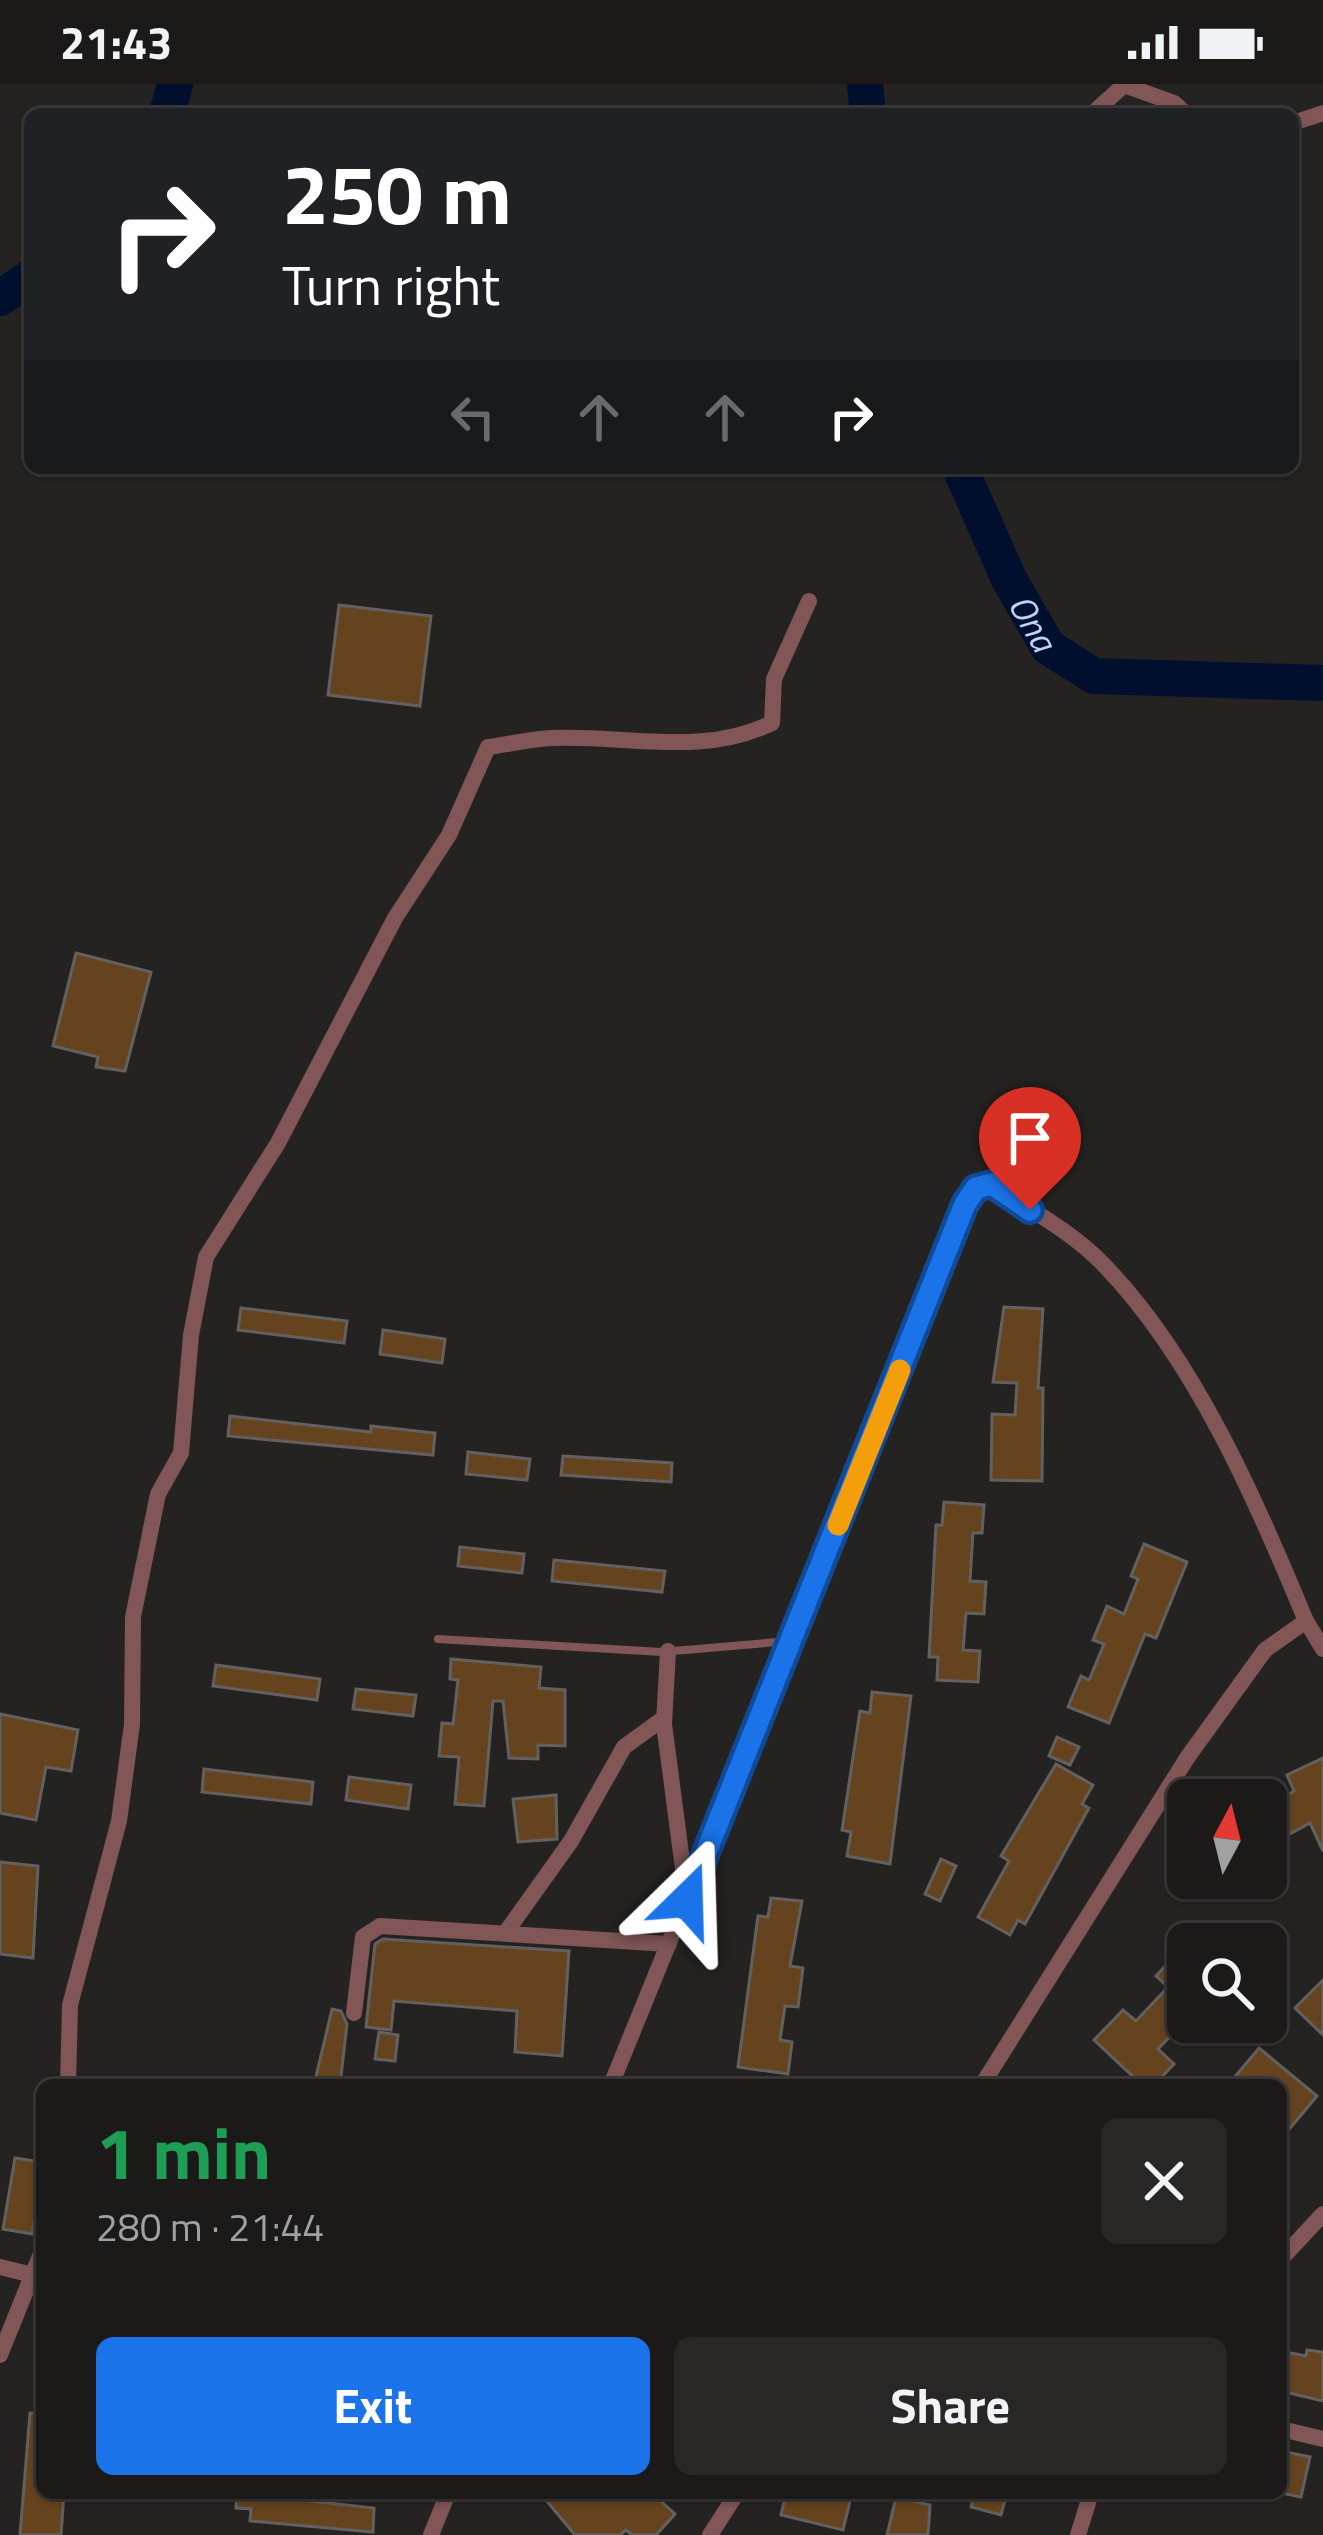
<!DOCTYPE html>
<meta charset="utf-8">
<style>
:root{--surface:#1c1a19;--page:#292726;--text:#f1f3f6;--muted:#a0a1a2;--line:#3a3838;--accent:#1a73e8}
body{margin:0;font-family:"Titillium Web",sans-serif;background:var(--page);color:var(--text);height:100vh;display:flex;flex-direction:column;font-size:45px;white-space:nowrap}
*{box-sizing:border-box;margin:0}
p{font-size:39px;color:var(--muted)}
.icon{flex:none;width:66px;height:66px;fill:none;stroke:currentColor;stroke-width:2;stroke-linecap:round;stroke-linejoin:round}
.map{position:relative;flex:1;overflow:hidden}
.details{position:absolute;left:36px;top:1995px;width:1251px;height:420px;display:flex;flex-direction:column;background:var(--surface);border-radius:18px;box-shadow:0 3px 9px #0004,0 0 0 3px var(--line)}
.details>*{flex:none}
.hud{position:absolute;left:24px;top:24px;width:1275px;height:366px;border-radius:18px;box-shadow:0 3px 9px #0004,0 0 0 3px var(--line);background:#202124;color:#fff;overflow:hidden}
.needle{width:78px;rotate:7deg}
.buttons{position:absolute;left:1167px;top:1695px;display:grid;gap:24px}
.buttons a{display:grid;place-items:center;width:120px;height:120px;border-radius:18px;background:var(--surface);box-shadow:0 3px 9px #0004,0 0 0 3px var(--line);font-size:60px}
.pin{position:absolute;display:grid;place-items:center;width:102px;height:102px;color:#fff;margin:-123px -51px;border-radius:50% 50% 50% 0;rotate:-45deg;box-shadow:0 0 12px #0007}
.pin .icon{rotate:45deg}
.me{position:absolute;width:132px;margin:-66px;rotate:22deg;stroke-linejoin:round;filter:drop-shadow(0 0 9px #0008)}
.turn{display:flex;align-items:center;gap:42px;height:252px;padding:0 60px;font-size:54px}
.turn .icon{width:156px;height:156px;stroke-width:2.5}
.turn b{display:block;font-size:84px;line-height:102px}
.lanes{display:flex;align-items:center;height:114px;padding:0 60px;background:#0003;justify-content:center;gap:60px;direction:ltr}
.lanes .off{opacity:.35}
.round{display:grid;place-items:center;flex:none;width:126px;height:126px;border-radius:18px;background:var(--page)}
.overview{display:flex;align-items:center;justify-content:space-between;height:204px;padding:0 60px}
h1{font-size:72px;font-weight:700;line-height:90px;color:#1e9e55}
.button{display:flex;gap:24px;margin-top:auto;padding:24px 60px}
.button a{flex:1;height:138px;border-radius:18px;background:var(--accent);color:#fff;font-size:48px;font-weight:700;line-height:138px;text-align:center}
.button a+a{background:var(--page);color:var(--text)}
.status{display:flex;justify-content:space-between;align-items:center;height:84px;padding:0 60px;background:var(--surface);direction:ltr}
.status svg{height:33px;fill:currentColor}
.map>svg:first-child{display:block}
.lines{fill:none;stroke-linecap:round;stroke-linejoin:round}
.river{stroke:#010f2f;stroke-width:36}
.building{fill:#65431e;stroke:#63615f;stroke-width:3}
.lane{stroke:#825657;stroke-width:8}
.street{stroke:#825657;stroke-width:16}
.route-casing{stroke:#114b97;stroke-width:30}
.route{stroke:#1a73e8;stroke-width:21}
.slow{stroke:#f59e0b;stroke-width:21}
.labels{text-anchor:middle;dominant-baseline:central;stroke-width:12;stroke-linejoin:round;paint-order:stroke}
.water-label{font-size:36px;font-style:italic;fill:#bcd4fb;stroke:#0d0c0b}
</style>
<div class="status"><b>21:43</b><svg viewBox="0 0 49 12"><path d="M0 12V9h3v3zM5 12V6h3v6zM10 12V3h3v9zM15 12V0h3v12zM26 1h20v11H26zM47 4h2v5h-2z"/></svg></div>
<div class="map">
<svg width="1323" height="2451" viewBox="0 0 1323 2451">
<rect width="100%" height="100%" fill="#252321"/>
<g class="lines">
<g class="river">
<polyline points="865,0 868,30"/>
<polyline points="167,30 175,0"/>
<polyline points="0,214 30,194"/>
<path id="s1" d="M 960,384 L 1009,495 L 1048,563 L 1094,592 L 1323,599"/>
</g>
</g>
<g class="building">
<polygon points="339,521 431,532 420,622 328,611"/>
<polygon points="76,869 151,888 125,987 96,983 98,973 53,962"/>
<polygon points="1004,1223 1043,1225 1038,1304 1043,1304 1042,1397 991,1396 992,1330 1015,1331 1017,1299 993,1298"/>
<polygon points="241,1224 347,1237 344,1259 238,1246"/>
<polygon points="383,1246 445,1255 442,1279 380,1270"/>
<polygon points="230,1332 371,1348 371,1342 435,1349 433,1371 228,1352"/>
<polygon points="468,1368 530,1375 527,1396 466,1390"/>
<polygon points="563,1372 672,1379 671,1398 561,1391"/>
<polygon points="944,1418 984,1421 982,1449 973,1449 970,1497 986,1498 984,1530 966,1529 963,1566 980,1567 978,1598 937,1596 938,1573 929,1573 936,1441 942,1441"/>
<polygon points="1144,1460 1187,1478 1156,1554 1145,1550 1109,1639 1068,1623 1081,1592 1089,1596 1104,1560 1093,1556 1107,1522 1124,1530 1138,1495 1131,1492"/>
<polygon points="460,1463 524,1470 522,1489 458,1482"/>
<polygon points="554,1476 665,1487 662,1508 552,1497"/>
<polygon points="451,1575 541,1583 539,1604 565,1606 565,1662 538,1661 538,1675 509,1674 503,1617 493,1617 484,1722 455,1720 459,1673 439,1672 442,1639 453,1640 458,1596 450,1595"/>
<polygon points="216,1581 320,1595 317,1616 213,1602"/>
<polygon points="356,1605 416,1611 413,1632 353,1625"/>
<polygon points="872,1608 911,1612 890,1780 847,1772 851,1748 842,1746 860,1627 870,1629"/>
<polygon points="0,1630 78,1646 71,1687 46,1683 36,1736 0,1729"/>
<polygon points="1057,1653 1079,1663 1070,1681 1049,1672"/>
<polygon points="1323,1674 1323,1767 1310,1739 1266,1763 1266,1722 1294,1707 1287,1691"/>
<polygon points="1056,1680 1093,1701 1082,1720 1089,1724 1025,1840 1018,1836 1010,1851 978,1833 1009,1777 1001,1772"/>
<polygon points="204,1685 313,1698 311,1720 202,1708"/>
<polygon points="349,1693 411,1701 408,1725 346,1716"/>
<polygon points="556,1711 557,1755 518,1758 513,1715"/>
<polygon points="941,1775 956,1782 940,1817 925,1810"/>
<polygon points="0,1778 38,1782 33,1874 0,1870"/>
<polygon points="771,1814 802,1817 790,1882 803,1884 798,1923 785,1922 780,1956 792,1958 788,1990 738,1983 758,1832 768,1833"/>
<polygon points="383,1855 569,1867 562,1972 515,1968 517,1927 394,1917 391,1946 366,1943 375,1860"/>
<polygon points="1188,1858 1188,1915 1181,1922 1188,1934 1158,1965 1174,1980 1154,2001 1142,2001 1094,1956 1123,1926 1136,1937 1168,1903 1156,1892"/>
<polygon points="1323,1896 1323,1951 1295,1924"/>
<polygon points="332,1925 341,1927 347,1940 340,2001 314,2001"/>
<polygon points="379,1948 398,1951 395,1977 375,1975"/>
<polygon points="1259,1964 1317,2012 1281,2055 1281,2001 1228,2001"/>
<polygon points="15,2074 42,2078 42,2133 35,2132 32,2150 3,2145"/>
<polygon points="1307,2266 1323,2268 1323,2317 1281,2307 1281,2267 1306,2272"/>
<polygon points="30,2329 42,2330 42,2409 64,2409 61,2451 20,2451"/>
<polygon points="1281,2367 1310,2373 1301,2413 1281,2409"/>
<polygon points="237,2409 374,2424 373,2448 250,2437 251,2425 236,2424"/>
<polygon points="540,2409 652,2409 675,2430 656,2451 632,2451 626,2446 620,2451 575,2451"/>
<polygon points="786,2409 852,2409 843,2446 781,2431"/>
<polygon points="974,2409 1007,2409 1001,2431 971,2423"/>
<polygon points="896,2413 930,2421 928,2451 887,2451"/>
</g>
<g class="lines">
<polyline class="lane" points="438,1555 662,1568 789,1557"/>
<g class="street">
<polyline points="1092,30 1124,1 1174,19 1186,30"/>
<polyline points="1293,39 1323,29"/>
<polyline points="668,1567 664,1640 687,1815"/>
<polyline points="506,1848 571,1757 624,1663 664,1634"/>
<polyline points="354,1929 363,1853 380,1842 669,1860"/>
<path d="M 68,2001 L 70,1921 L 119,1737 L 132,1640 L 133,1533 L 158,1410 L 181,1369 L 191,1251 L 206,1173 L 278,1059 L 395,834 L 449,751 L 488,663 C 509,660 531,655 553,654 C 629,651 701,673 772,639 L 774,595 L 809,517"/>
<path d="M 611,2001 L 976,1104 L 992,1100 C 1029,1125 1072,1148 1103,1180 C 1194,1273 1257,1418 1306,1537"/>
<polyline points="982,2001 1187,1674 1265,1566 1306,1537 1323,1565"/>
<polyline points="1281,2175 1323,2130"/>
<polyline points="0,2183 33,2191"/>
<polyline points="0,2271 42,2167"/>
<polyline points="1281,2345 1323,2355"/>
<polyline points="431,2451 448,2409"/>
<polyline points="710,2451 737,2409"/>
<polyline points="1078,2451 1091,2409"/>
</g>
</g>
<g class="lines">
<g class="route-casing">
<polyline id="route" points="687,1816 965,1120 976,1104 992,1100 1030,1126"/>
</g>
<use href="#route" class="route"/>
<polyline class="slow" points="838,1441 900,1286"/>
</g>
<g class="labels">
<g class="water-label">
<text stroke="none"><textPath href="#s1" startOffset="171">Ona</textPath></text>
</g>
</g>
</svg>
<div class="buttons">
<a><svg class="needle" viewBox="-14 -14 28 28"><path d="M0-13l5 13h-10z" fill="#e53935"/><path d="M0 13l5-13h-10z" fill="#a0a1a2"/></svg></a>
<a><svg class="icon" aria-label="search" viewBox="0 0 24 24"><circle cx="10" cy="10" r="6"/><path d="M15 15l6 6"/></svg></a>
</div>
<div class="pin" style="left:1030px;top:1126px;background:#d93025"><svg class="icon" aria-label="arrive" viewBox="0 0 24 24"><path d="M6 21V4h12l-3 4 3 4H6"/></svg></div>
<svg class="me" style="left:687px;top:1816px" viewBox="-20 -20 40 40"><path d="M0-17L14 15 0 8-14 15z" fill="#1a73e8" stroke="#fff" stroke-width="4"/></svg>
<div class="hud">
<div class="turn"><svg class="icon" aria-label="right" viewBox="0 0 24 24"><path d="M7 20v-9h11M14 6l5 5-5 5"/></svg><div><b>250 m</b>Turn right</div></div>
<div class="lanes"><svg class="icon off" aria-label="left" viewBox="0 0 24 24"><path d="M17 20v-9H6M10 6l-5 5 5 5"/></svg><svg class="icon off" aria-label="ahead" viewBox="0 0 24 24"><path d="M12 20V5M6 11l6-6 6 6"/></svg><svg class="icon off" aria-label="ahead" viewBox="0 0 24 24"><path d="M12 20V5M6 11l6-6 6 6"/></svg><svg class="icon" aria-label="right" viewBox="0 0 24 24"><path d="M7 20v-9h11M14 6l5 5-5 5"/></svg></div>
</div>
<section class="details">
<div class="overview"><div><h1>1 min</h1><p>280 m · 21:44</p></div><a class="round"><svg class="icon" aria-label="close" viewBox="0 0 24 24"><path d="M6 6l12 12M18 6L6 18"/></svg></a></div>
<div class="button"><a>Exit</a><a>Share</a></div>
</section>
</div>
